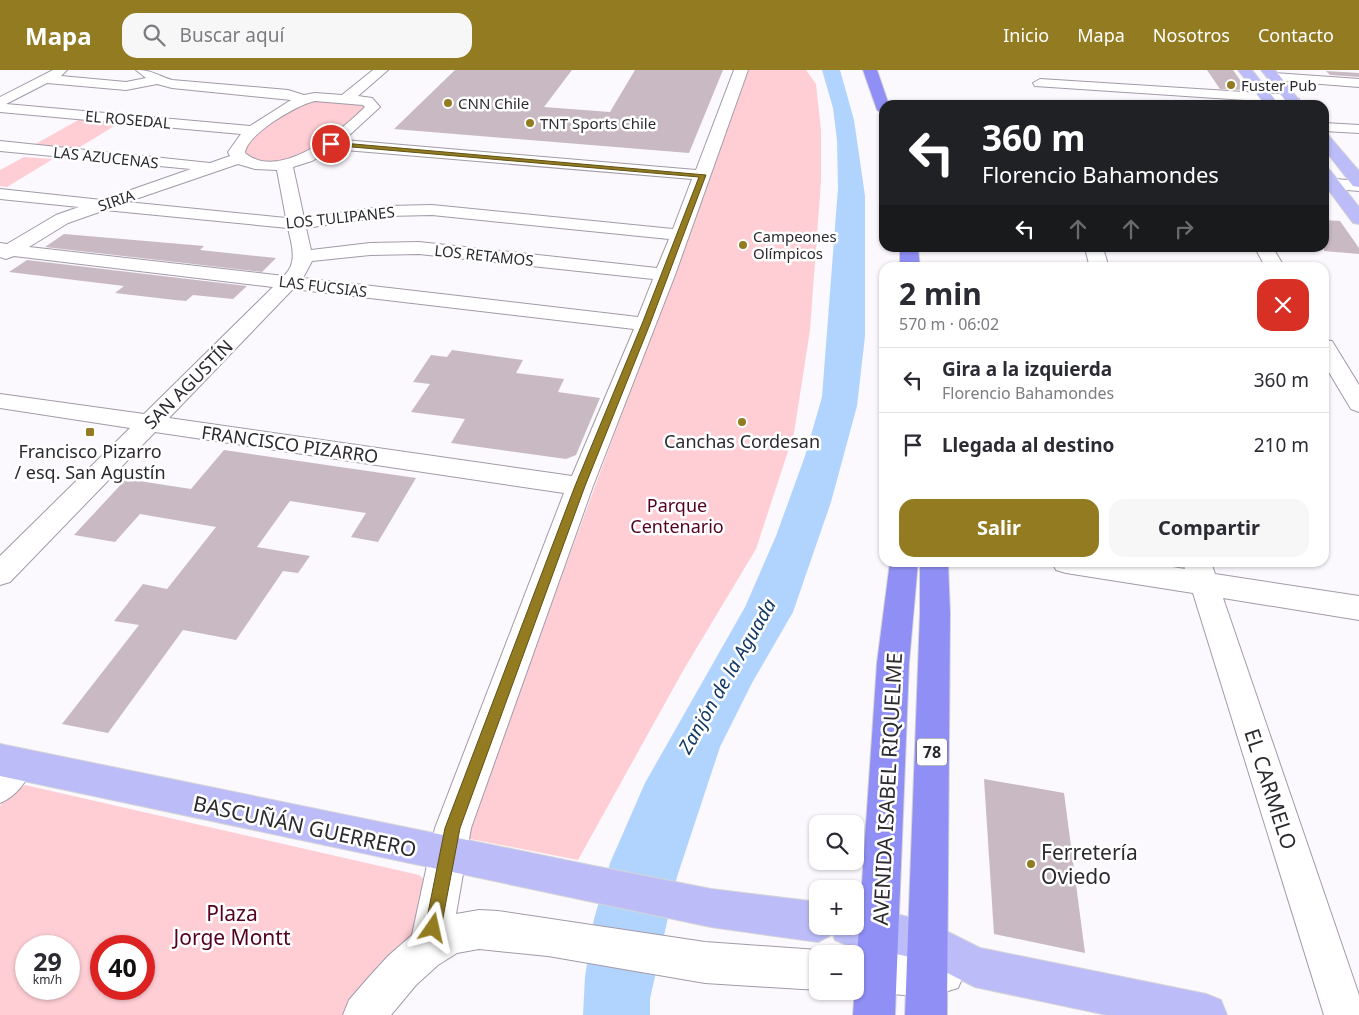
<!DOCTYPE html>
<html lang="es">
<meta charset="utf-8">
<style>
:root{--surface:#fff;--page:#f7f7f7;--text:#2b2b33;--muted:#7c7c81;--line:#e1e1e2;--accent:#927b21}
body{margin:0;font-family:"Noto Sans",sans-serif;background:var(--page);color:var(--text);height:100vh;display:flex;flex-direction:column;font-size:19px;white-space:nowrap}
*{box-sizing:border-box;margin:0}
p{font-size:16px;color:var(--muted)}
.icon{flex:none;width:28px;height:28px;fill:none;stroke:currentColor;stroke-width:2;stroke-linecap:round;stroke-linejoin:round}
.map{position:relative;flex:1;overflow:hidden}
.panel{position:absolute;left:879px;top:192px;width:450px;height:305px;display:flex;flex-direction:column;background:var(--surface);border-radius:15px;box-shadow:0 1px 4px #0004}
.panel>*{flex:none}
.banner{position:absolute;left:879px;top:30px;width:450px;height:152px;border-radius:15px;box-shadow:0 1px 4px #0004;background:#202124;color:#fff;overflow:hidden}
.tools{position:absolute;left:809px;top:745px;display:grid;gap:10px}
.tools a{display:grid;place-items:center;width:55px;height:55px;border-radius:10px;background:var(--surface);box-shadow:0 1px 4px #0004;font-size:25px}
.speed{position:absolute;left:15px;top:865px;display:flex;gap:10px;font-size:25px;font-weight:700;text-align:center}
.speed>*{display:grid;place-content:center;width:65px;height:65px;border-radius:50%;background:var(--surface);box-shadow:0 1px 4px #0004;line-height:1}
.speed small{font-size:12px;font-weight:400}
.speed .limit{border:8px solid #d22;background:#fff;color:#111}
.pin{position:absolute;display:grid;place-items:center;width:42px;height:42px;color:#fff;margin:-21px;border:2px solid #fff;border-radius:50%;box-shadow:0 1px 5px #0007}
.me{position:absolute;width:55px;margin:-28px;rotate:11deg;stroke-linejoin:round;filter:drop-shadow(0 0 4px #0008)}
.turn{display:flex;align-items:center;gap:18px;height:105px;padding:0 20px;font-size:22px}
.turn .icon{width:65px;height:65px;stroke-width:2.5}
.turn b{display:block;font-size:35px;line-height:42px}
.lanes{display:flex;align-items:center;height:48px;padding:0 20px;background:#0003;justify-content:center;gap:25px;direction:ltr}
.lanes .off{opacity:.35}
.round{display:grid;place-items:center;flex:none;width:52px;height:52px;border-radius:15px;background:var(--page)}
.head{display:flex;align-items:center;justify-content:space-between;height:85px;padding:0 20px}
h1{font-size:30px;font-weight:700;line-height:38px}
.action{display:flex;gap:10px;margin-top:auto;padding:10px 20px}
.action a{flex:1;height:58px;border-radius:15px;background:var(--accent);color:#fff;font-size:20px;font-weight:700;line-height:58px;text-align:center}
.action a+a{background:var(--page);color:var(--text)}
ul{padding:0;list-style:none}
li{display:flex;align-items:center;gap:15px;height:65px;padding:0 20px;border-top:1px solid var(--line)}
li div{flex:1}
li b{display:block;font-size:19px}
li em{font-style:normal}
header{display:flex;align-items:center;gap:30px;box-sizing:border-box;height:70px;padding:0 25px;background:var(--accent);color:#fff}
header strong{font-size:24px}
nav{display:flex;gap:28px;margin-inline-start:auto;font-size:18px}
.search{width:350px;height:45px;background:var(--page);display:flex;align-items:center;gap:12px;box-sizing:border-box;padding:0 18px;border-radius:15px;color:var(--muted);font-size:19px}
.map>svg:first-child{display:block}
.green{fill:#ffced5;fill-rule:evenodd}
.water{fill:#b1d4fe}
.building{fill:#c9b9c3}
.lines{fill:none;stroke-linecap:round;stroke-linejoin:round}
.minor-casing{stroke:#a29aa8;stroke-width:2}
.major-casing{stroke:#d5d4d5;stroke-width:2}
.highway-casing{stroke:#d5d4d5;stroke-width:2}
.minor{fill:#fff;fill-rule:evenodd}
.major{fill:#bcbcf9;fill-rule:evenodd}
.highway{fill:#908ff5;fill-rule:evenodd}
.route{fill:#927b21;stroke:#5f5015}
.poi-dot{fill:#927b21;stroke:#fff;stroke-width:2}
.labels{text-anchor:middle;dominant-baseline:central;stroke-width:5;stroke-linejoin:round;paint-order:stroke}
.far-poi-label{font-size:15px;fill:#2c292f;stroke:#fff;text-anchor:start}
.far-street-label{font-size:15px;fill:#2c292f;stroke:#fff}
.shield{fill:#fff;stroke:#6b696d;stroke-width:1}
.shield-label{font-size:16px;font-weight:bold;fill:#2c292f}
.street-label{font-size:18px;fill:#2c292f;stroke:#fff}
.poi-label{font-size:18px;fill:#2c292f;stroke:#fff}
.park-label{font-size:18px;fill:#55001f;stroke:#fff}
.water-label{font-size:19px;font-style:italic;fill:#123965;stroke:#fff}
.near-street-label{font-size:21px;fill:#2c292f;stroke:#fff}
.near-poi-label{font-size:21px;fill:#2c292f;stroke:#fff;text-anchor:start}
.near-park-label{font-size:21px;fill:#55001f;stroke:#fff}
</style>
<header>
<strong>Mapa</strong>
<div class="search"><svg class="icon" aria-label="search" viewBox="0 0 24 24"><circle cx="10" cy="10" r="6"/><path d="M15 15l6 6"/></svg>Buscar aquí</div>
<nav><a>Inicio</a><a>Mapa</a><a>Nosotros</a><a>Contacto</a></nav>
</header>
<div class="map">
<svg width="1359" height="945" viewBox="0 0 1359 945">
<rect width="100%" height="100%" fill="#fbf8fe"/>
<g class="green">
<polygon points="749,0 806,0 816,14 821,60 821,111 810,260 794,363 756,479 684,599 578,790 465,768"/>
<path d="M 312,29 L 356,31 L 366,36 L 364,41 C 326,72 298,106 244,85 L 247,73 L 293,36 Z"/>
<polygon points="80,49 121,52 75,80 32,76"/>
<polygon points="24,87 53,89 7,117 0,116 0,100"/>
<path d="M 25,715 L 419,805 L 431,815 L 425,843 L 408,870 L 343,945 L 0,945 L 0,736 L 9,724 ZM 26,876 L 69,876 L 69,919 L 26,919 ZM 101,876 L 144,876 L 144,919 L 101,919 Z"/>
</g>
<polygon class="water" points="822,0 840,0 854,50 865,126 865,266 857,336 831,432 793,542 752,613 720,677 677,807 650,929 650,945 583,945 585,907 594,849 610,793 645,713 745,537 776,466 805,386 822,327 838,118 837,70 833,38"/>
<g class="building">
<polygon points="455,0 572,0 544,37 610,42 635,0 723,0 689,83 394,59"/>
<polygon points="1207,0 1233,0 1247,20 1220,19"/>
<polygon points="1326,1 1359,3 1359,7 1330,5"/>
<polygon points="1324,150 1340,151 1359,178 1359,184 1324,181"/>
<polygon points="64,164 204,176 200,180 276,188 262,202 45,177"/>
<polygon points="27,190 247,216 233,229 193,225 186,231 175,230 115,223 124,216 9,202"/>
<polygon points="452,280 523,290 516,303 564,309 558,322 600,328 576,385 566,389 451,373 465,349 411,342 430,314 413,312 431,285 447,287"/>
<polygon points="224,380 416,408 378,472 351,467 366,443 290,431 257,477 310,486 298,503 283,501 236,570 183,560 108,663 62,654 139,555 114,551 143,514 167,519 216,457 140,444 115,472 74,465 126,409 191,419"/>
<polygon points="984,709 1064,723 1085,883 994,864"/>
</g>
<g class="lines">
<g class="minor-casing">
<g id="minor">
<path d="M 53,0 L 67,0 L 61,6 L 126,12 L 146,8 L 136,0 C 153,0 158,6 172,10 L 288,20 L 304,25 L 315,23 L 342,25 L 373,0 L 388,0 L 358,26 L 372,28 L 380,37 L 344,70 L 696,100 L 734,0 L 748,0 L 675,205 L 593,416 L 471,758 L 456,844 L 479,840 L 498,841 L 705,872 L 818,880 L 828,884 L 818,884 L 818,920 L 705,913 L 548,886 L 479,879 L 457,883 L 438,895 L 416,915 L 391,945 L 343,945 L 349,930 L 368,908 L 388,886 L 412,865 L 435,758 L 564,423 L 155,362 L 10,512 L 0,515 L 0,486 L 130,358 L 0,338 L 0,324 L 144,344 L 273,217 L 14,186 L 6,189 L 0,187 L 0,173 L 7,174 L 56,145 L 79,137 L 0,129 L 0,119 L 102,130 L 191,99 L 0,81 L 0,71 L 210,93 L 230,86 L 228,82 L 241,64 L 0,42 L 0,27 ZM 47,13 L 126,20 L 157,14 L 172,18 L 291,30 L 250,56 L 6,34 ZM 315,31 L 363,35 L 365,37 C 341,61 280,112 245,83 C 246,65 296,35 315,31 ZM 333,79 L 692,109 L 673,159 L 432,135 L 387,136 L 304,148 L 293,97 L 312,91 ZM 238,94 L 255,99 L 277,100 L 286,148 L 127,132 ZM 105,140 L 288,158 C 292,176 298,192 284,206 L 29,177 L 68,153 ZM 432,145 L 669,169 L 657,198 L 419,172 L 370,173 L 311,180 L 306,158 L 387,146 ZM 419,184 L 653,209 L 638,247 L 303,208 L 312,191 L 370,185 ZM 293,219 L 634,259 L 572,406 L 169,348 Z"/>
<polygon points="1274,3 1359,9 1359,17 1269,10 1267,7 1269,4"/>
<polygon points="1040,9 1292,25 1299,29 1292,33 1035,16 1033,13"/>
<polygon points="1324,53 1359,55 1359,63 1324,61"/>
<polygon points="1324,108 1359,111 1359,121 1324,118"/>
<polygon points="1085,178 1103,178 1109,198 1090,198"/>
<polygon points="1255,178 1273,178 1285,198 1266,198"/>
<polygon points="1324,270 1332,271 1359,315 1359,342 1351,339 1324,294"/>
<polygon points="1052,492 1141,492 1185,499 1183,492 1211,492 1215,504 1359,526 1359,550 1223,528 1359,925 1359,945 1324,945 1193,523 1066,503 1056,500"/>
<path d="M 17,678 L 29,682 L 34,694 C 27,711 17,726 0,733 L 0,689 L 5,682 Z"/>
<polygon points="855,881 928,887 944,884 958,890 964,904 958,918 928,927 855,921 855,884 848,884"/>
</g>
</g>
<g class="major-casing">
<g id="major">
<polygon points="1238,0 1252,0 1279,35 1265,35"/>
<polygon points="1261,0 1275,0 1303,35 1289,35"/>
<polygon points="1324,65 1329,66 1359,101 1359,117 1353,116 1324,79"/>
<polygon points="1324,98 1330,100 1359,137 1359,154 1353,153 1324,114"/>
<polygon points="0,674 589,795 711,819 818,832 818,856 855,856 855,837 880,840 928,852 980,878 1206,924 1221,930 1227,945 1107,945 975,917 922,890 880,880 849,876 835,870 833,864 818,872 711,857 0,706"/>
</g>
</g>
<g class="highway-casing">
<g id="highway">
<polygon points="863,0 877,0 889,35 884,35 884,44 877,40"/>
<polygon points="900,178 918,178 920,198 900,198"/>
<polygon points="890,492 918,492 909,593 895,945 853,945 877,593"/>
<polygon points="920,492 948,492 950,543 947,945 905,945 920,543"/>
</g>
</g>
<use href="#minor" class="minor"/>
<use href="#major" class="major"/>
<use href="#highway" class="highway"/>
</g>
<polygon class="route" points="331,72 706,105 650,254 585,416 460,758 441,858 439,864 433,866 427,864 425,858 445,758 575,416 642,254 699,107 329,75"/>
<g class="poi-dot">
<circle cx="1231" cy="15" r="5"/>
<circle cx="448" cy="33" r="5"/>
<circle cx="530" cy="53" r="5"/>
<circle cx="743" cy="175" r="5"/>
<circle cx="742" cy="352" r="5"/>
<rect x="85" y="357" width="10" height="10" rx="2.5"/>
<circle cx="1031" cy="794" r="5"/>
</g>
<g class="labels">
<g class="far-poi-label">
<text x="1241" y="15">Fuster Pub</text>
<text x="458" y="33">CNN Chile</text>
<text x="540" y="53">TNT Sports Chile</text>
<text x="753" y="166">Campeones<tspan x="753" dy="17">Olímpicos</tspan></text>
</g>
<g class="far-street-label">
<text transform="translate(128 49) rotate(5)">EL ROSEDAL</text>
<text transform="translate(106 87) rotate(6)">LAS AZUCENAS</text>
<text transform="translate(116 130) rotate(-19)">SIRIA</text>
<text transform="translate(340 147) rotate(-6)">LOS TULIPANES</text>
<text transform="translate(484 185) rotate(6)">LOS RETAMOS</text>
<text transform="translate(323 216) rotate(7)">LAS FUCSIAS</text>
</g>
<rect class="shield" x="917" y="668.5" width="30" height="27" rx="4"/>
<g class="shield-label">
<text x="932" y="682">78</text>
</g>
<g class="street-label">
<text transform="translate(188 314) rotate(-45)">SAN AGUSTÍN</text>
<text transform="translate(290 374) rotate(8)">FRANCISCO PIZARRO</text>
</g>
<g class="poi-label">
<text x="742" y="371">Canchas Cordesan</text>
<text x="90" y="381">Francisco Pizarro<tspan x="90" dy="21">/ esq. San Agustín</tspan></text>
</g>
<g class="park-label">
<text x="677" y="435">Parque<tspan x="677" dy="21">Centenario</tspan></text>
</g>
<g class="water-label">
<text transform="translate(727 606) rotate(-60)">Zanjón de la Aguada</text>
</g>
<g class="near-street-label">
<text transform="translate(887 719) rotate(-87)">AVENIDA ISABEL RIQUELME</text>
<text transform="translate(1271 719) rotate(72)">EL CARMELO</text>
<text transform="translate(305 756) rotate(12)">BASCUÑÁN GUERRERO</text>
</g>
<g class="near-poi-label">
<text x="1041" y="782">Ferretería<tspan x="1041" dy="24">Oviedo</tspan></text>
</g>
<g class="near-park-label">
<text x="232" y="843">Plaza<tspan x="232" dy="24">Jorge Montt</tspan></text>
</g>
</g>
</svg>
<div class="tools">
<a><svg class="icon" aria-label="search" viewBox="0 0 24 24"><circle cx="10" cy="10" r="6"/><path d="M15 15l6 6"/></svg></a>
<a>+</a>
<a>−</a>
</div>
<div class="speed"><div>29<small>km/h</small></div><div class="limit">40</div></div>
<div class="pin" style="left:331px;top:74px;background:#d93025"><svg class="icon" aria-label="arrive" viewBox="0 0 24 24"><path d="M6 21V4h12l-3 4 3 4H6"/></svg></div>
<svg class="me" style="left:433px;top:858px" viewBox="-20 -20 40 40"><path d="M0-17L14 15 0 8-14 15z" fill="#927b21" stroke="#fff" stroke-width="4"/></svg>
<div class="banner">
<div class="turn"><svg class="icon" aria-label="left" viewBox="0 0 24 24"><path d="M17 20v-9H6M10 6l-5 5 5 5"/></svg><div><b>360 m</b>Florencio Bahamondes</div></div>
<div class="lanes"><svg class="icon" aria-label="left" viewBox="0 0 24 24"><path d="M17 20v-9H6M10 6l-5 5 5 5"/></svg><svg class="icon off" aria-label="ahead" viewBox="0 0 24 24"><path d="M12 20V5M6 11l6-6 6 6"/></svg><svg class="icon off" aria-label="ahead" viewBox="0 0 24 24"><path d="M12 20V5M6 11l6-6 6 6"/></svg><svg class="icon off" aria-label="right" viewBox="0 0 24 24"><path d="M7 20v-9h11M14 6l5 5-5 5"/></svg></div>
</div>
<section class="panel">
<div class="head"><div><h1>2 min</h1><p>570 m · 06:02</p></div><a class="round" style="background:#d93025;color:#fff"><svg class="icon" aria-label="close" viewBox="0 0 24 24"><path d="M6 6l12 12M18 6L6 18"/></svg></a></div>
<ul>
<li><svg class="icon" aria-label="left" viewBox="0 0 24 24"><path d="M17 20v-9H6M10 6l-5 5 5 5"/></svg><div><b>Gira a la izquierda</b><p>Florencio Bahamondes</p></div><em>360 m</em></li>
<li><svg class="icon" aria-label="arrive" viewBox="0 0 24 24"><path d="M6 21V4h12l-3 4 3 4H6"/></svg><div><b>Llegada al destino</b></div><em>210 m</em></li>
</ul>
<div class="action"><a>Salir</a><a>Compartir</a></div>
</section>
</div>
